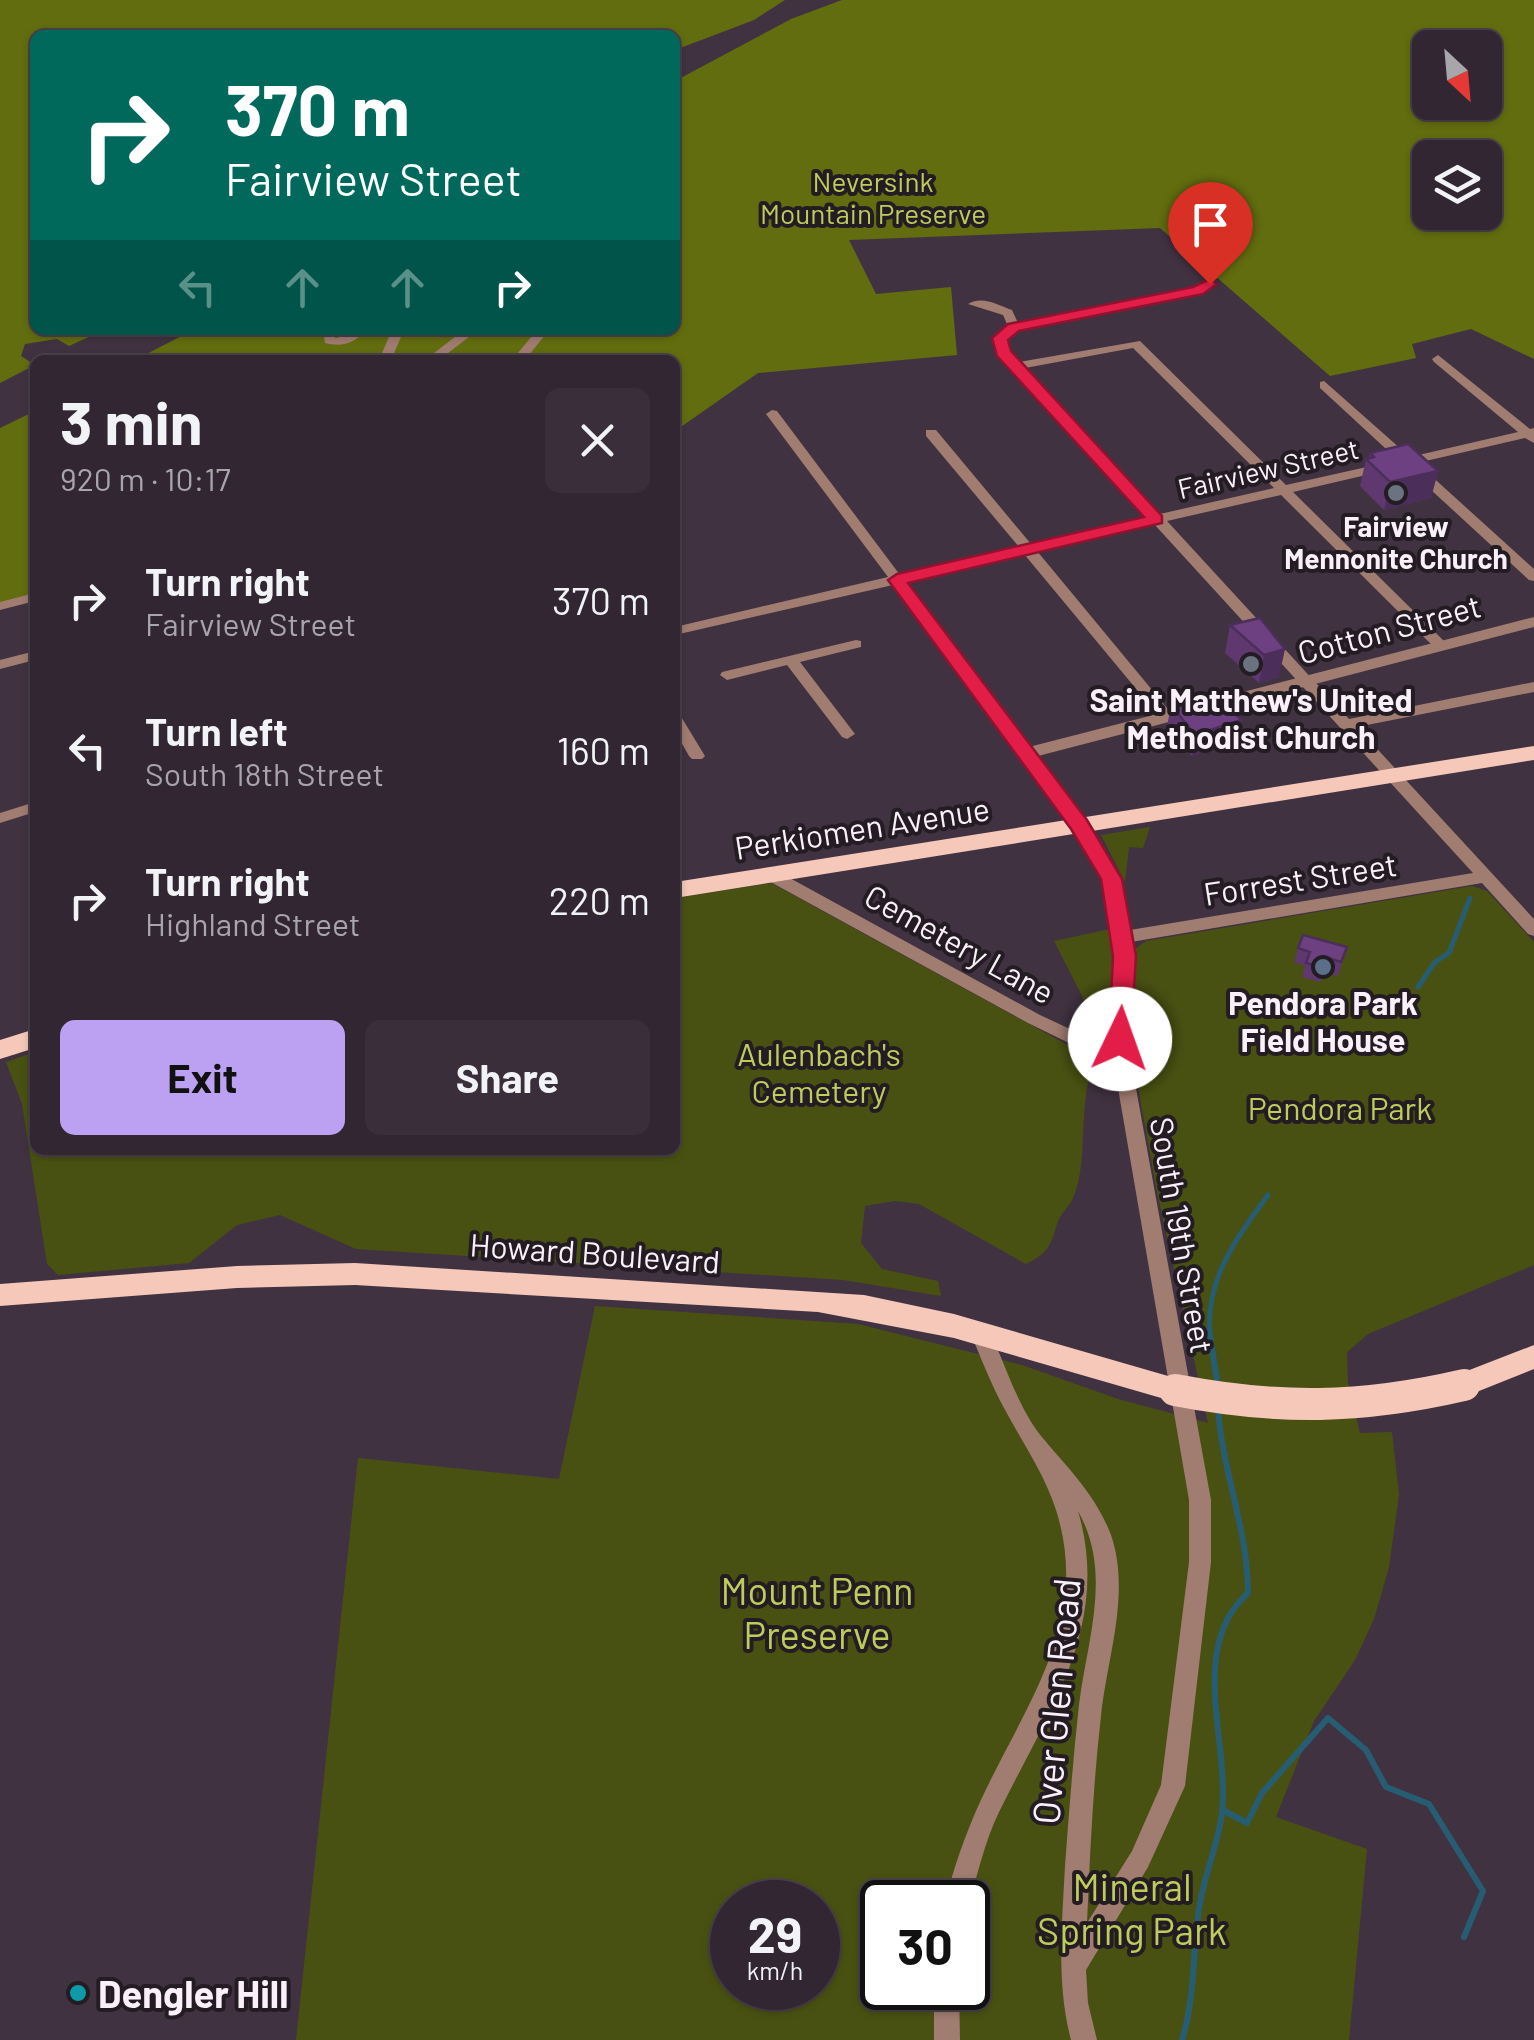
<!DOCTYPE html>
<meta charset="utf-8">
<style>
:root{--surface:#312631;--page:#392e39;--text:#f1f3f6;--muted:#a8a5ab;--line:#4c434d;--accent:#bca0f2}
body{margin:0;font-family:Barlow,sans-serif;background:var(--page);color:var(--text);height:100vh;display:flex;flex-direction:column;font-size:38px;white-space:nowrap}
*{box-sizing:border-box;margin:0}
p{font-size:32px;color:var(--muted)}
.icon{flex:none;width:55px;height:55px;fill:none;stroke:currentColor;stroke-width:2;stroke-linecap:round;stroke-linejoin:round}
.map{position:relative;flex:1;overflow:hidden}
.sheet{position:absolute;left:30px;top:355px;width:650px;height:800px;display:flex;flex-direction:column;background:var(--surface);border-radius:15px;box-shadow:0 2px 8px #0004,0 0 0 2px var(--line)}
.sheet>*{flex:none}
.top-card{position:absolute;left:30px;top:30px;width:650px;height:305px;border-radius:15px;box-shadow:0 2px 8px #0004,0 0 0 2px var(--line);background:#00695c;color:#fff;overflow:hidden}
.needle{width:65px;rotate:154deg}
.buttons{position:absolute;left:1412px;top:30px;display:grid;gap:20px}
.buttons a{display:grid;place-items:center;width:90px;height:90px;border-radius:15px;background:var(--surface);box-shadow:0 2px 8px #0004,0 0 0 2px var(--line);font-size:50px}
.speed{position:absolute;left:710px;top:1880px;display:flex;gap:20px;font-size:50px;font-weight:700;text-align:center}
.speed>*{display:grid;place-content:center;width:130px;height:130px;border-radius:50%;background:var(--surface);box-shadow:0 2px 8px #0004,0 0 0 2px var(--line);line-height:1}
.speed small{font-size:25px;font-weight:400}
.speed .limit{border:5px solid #111;border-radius:15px;background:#fff;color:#111}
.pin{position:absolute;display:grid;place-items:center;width:85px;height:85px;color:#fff;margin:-102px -42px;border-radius:50% 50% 50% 0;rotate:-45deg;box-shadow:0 0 10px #0007}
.pin .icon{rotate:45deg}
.me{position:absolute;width:110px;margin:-55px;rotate:3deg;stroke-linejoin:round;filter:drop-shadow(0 0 8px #0008)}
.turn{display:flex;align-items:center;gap:35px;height:210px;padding:0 30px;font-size:45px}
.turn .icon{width:130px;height:130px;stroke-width:2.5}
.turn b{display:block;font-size:70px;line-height:85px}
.lanes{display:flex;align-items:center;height:95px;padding:0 30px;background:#0003;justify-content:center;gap:50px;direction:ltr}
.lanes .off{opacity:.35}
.round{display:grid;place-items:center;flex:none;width:105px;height:105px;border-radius:15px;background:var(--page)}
.summary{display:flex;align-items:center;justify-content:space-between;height:170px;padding:0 30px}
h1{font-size:60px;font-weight:700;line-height:75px}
.cta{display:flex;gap:20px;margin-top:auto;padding:20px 30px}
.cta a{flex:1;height:115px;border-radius:15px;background:var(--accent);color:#111;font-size:40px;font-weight:700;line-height:115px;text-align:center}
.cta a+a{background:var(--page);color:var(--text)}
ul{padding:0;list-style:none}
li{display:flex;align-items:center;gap:30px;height:150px;padding:0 30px}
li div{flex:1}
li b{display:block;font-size:38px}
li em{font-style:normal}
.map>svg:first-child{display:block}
.green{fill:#495112;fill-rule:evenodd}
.forest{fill:#626d0f;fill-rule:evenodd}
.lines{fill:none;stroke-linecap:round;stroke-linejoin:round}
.stream-far1{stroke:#275d72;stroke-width:5}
.stream{stroke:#275d72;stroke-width:6}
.minor{fill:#a17c70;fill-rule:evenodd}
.tertiary{fill:#a17c70;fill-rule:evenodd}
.primary{fill:#f6c8b9;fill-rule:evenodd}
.primary-bridge{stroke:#f6c8b9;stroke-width:32}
.wall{fill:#5e386f}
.shaded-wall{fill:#4c2e5a}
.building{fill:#6d4181;stroke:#4c2e5a;stroke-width:2.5}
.route{fill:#e11d48;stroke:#92132f;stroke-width:2.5}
.worship-dot{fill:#6b7280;stroke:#231c23;stroke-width:4}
.service-dot{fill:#5c6f8a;stroke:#231c23;stroke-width:4}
.culture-dot{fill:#0f9aa8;stroke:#231c23;stroke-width:4}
.labels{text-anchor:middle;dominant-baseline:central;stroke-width:8;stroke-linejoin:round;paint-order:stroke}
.far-park-label{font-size:28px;fill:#bdcd5b;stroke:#231c23}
.far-street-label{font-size:28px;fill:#faf0f9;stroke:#231c23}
.far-poi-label{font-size:28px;font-weight:bold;fill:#faf0f9;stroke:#231c23}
.street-label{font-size:32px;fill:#faf0f9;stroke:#231c23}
.poi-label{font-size:32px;font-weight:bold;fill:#faf0f9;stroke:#231c23}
.park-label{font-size:32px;fill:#bdcd5b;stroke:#231c23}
.near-park-label{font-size:38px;fill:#bdcd5b;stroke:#231c23}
.near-street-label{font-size:38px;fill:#faf0f9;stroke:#231c23}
.near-poi-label{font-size:38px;font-weight:bold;fill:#faf0f9;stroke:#231c23;text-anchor:start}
</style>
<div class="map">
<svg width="1534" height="2040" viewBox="0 0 1534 2040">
<rect width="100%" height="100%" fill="#413241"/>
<g class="green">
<polygon points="1150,827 1143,848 1129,847 1125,882 1101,835"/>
<path d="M 771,883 L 1095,1060 C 1076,1105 1090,1159 1073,1198 C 1069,1207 1060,1214 1057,1224 C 1050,1247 1048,1253 1026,1264 L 919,1204 L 895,1201 L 865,1206 L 861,1243 L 882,1269 L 938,1281 L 941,1296 L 843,1280 L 356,1249 L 280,1215 L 237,1225 L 189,1263 L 58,1275 L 47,1264 L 22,1104 L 6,1062 L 35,1052 L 35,1150 L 675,1150 L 675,898 Z"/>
<path d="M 1472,886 L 1487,891 L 1534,942 L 1534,1265 L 1368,1334 L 1347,1352 L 1348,1383 L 1360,1433 L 1392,1432 L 1399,1495 L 1389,1567 L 1374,1619 L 1355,1660 L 1314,1721 L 1276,1817 L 1367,1849 L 1349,2040 L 296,2040 L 358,1458 L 559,1479 L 595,1306 L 858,1324 L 1022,1365 L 1118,1399 L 1208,1423 L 1156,1187 L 1132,1053 L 1135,949 L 1146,941 ZM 732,1902 L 818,1902 L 818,1988 L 732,1988 ZM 882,1902 L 968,1902 L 968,1988 L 882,1988 Z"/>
<polygon points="1110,929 1116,952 1106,1043 1054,941"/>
</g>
<g class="forest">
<polygon points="0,0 785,0 754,20 675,50 675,35 35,35 35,330 104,330 69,346 57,339 25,344 21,356 35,365 0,383"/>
<path d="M 842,0 L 1534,0 L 1534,359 L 1471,329 L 1412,344 L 1416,358 L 1330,376 L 1160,228 L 849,240 L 876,294 L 951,287 L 957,355 L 758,373 L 675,431 L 675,360 L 135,360 L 193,330 L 675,330 L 675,81 L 791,19 ZM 1430,48 L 1485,48 L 1485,102 L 1430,102 ZM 1430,158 L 1485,158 L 1485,212 L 1430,212 Z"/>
<polygon points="35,411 35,598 0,607 0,428"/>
</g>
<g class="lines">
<g class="stream-far1">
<polyline points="1418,987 1435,962 1449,953 1470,898"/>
<path d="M 1210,1333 C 1205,1279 1238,1236 1268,1195"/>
</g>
<g class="stream">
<polyline points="1209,1330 1218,1387"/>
<polyline points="1223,1810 1247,1823 1262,1793 1328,1718 1366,1750 1386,1787 1429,1804 1483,1891 1464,1937"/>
<path d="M 1182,2040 C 1196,1995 1192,1949 1200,1903 C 1205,1873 1218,1844 1222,1813 C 1230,1743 1187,1647 1248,1593 C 1248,1529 1222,1471 1218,1408"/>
</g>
<g class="minor">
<path d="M 1205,281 L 1215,284 L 1201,294 L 1018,330 L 1006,339 L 1006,347 L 1019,362 L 1140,341 L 1286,485 L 1398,460 L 1320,388 L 1320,382 L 1324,381 L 1410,457 L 1518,432 L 1434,362 L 1432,359 L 1438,355 L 1530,429 L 1534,428 L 1534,443 L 1525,438 L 1417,463 L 1534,569 L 1534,581 L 1529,580 L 1405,466 L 1293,492 L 1446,643 L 1446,649 L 1436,649 L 1281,495 L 1167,521 L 1349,719 L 1534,682 L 1534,692 L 1357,727 L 1534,919 L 1534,936 L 1528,934 L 1482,883 L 1131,942 L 1131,1061 L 1211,1500 L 1211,1562 L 1185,1786 L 1148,1867 L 1086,1970 L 1088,2003 L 1097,2040 L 1071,2040 C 1056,1983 1062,1925 1065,1866 C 1069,1812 1073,1759 1079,1705 C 1087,1640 1113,1573 1078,1511 C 1112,1626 1047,1714 999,1812 C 984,1843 978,1874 968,1906 L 968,1902 L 945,1902 C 954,1867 965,1835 980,1802 C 1024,1706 1092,1623 1056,1510 C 1044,1473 1022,1442 1004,1408 C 991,1384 981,1358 970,1332 L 973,1326 L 980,1324 L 987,1326 C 1005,1362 1016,1404 1041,1436 C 1067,1467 1096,1495 1111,1535 C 1131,1593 1107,1658 1101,1716 C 1093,1785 1090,1854 1087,1923 L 1132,1851 L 1161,1785 L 1189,1562 L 1189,1500 L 1114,1065 L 1028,1023 L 765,879 L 763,875 L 765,871 L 777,871 L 1040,1015 L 1113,1049 C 1114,1001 1123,923 1103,878 C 1095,860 1081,842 1071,825 L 1073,821 L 1085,821 L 1120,879 L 1130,930 L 1473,873 L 1154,524 L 1037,551 L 1172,714 L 1175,717 L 1167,722 L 1162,720 L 1024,554 L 906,582 L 1032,750 L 1035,753 L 1032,756 L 1022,756 L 893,585 L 675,635 L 675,627 L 888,577 L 766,414 L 772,410 L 777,411 L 900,575 L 1019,547 L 926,436 L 926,430 L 936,430 L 1031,544 L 1148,517 L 996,351 L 994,338 L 1008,326 L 1003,315 L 968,304 C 982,295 998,305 1012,310 L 1018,323 L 1193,288 ZM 1133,348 L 1274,488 L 1160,514 L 1025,368 Z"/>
<path d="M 323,330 L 335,330 L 335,338 L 337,338 L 353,330 L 365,330 C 355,344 341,347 325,343 Z"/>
<polygon points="392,330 404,330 391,360 379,360"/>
<polygon points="464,330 478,330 439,360 425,360"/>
<polygon points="537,330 549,330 525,360 512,360"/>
<polygon points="35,593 35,601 0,610 0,602"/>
<polygon points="856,640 861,641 861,647 800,662 855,734 847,739 842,737 787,665 727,680 720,675 722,672"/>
<polygon points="35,651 35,660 0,669 0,660"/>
<polygon points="675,713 680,715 705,756 702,759 692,759 689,756 675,731"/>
<polygon points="35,802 35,812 0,823 0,813"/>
<polygon points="934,1988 959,1988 960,2040 934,2040"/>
</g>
<polygon class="tertiary" points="1534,617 1534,627 1038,756 1088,825 1079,831 1073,829 1018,753 1021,749"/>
<g class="primary">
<polygon points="1534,746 1534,760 675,898 675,882"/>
<polygon points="35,1029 35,1048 0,1059 0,1040"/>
<polygon points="355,1263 864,1295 954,1314 1175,1378 1185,1381 1190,1390 1185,1399 1175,1402 954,1338 818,1312 355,1285 237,1288 0,1306 0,1284 237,1266"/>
<polygon points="1534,1345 1534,1369 1464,1397 1454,1394 1449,1385 1454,1376"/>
</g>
<path class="primary-bridge" d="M 1175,1390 C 1279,1410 1360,1409 1464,1385"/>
</g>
<g class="wall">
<polygon points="1370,453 1438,471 1431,498 1384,510 1360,486 1366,459 1369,458"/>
<polygon points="1260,618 1279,677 1259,683 1225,653 1230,625"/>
<polygon points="1171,705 1237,742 1192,756 1167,727"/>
<polygon points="1347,947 1338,976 1324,972 1321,982 1302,977 1305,966 1294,962 1298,948"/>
</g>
<g class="shaded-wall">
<polygon points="1438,471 1431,498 1384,510 1390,482"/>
<polygon points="1285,649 1279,677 1259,683 1264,655"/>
<polygon points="1241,720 1237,742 1192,756 1195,735"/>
</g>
<g class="building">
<polygon points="1408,444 1438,471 1390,482 1366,459 1374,457 1370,453"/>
<polygon points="1260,618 1285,649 1264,655 1230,625"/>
<polygon points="1218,695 1241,720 1195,735 1171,705"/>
<polygon points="1303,935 1347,947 1341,962 1328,958 1324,968 1306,963 1310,952 1298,948"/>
</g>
<polygon class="route" points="1210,279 1217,284 1203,294 1019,331 1008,340 1011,351 1162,516 1162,523 908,583 1087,820 1122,879 1136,956 1131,1039 1120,1047 1109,1039 1113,956 1101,879 1071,829 888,580 897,574 1144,517 997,356 992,338 1008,324 1193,287"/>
<g class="worship-dot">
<circle cx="1396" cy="493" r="10"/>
<circle cx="1251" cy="664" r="10"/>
</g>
<circle class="service-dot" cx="1323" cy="967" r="10"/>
<circle class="culture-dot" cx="78" cy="1993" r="10"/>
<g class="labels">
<g class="far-park-label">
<text x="873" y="181">Neversink<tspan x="873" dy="32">Mountain Preserve</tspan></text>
</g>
<g class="far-street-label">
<text transform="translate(1268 468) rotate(-13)">Fairview Street</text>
</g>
<g class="far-poi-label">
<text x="1396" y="526">Fairview<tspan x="1396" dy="32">Mennonite Church</tspan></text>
</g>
<g class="street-label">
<text transform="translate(1389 628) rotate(-15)">Cotton Street</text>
<text transform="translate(862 827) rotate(-9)">Perkiomen Avenue</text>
<text transform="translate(1300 878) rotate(-9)">Forrest Street</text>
<text transform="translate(960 943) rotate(29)">Cemetery Lane</text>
<text transform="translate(1183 1235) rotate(80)">South 19th Street</text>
<text transform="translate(595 1252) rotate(4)">Howard Boulevard</text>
</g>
<g class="poi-label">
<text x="1251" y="699">Saint Matthew's United<tspan x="1251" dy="37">Methodist Church</tspan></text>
<text x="1323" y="1002">Pendora Park<tspan x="1323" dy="37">Field House</tspan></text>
</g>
<g class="park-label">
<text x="819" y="1053">Aulenbach's<tspan x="819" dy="37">Cemetery</tspan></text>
<text x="1340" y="1107">Pendora Park</text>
</g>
<g class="near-park-label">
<text x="817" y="1590">Mount Penn<tspan x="817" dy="44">Preserve</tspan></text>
<text x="1132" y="1886">Mineral<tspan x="1132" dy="44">Spring Park</tspan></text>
</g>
<g class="near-street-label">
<text transform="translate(1055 1701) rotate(-85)">Over Glen Road</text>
</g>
<g class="near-poi-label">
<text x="98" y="1993">Dengler Hill</text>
</g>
</g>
</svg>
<div class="buttons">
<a><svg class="needle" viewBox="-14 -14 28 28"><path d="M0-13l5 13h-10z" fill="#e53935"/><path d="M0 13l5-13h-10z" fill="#a8a5ab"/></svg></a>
<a><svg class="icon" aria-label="layers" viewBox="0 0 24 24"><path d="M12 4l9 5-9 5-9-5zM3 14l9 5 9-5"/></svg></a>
</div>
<div class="speed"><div>29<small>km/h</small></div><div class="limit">30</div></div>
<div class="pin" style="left:1210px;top:284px;background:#d93025"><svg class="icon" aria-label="arrive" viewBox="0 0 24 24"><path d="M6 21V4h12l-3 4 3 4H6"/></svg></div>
<svg class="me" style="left:1120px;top:1039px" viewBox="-20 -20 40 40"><circle r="19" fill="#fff"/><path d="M0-13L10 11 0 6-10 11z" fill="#e11d48"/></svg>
<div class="top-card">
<div class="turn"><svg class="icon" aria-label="right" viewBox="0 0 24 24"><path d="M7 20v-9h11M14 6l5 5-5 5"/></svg><div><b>370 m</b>Fairview Street</div></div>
<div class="lanes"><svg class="icon off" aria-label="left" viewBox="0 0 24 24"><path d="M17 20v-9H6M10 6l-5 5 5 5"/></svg><svg class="icon off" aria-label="ahead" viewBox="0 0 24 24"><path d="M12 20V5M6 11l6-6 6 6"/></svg><svg class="icon off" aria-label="ahead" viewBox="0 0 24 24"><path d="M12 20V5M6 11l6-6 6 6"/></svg><svg class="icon" aria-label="right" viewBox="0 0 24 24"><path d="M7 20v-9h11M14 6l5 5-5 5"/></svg></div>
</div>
<section class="sheet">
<div class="summary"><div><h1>3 min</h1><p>920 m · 10:17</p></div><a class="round"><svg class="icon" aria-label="close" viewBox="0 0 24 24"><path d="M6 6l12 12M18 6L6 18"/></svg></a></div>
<ul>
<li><svg class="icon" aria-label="right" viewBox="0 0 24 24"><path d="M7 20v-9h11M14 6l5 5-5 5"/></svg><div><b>Turn right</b><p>Fairview Street</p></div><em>370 m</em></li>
<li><svg class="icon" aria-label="left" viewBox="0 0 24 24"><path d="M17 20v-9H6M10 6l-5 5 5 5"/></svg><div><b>Turn left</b><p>South 18th Street</p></div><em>160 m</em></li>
<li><svg class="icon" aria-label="right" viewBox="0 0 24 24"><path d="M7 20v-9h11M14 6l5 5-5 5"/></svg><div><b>Turn right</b><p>Highland Street</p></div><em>220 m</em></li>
</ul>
<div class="cta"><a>Exit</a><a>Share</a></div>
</section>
</div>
